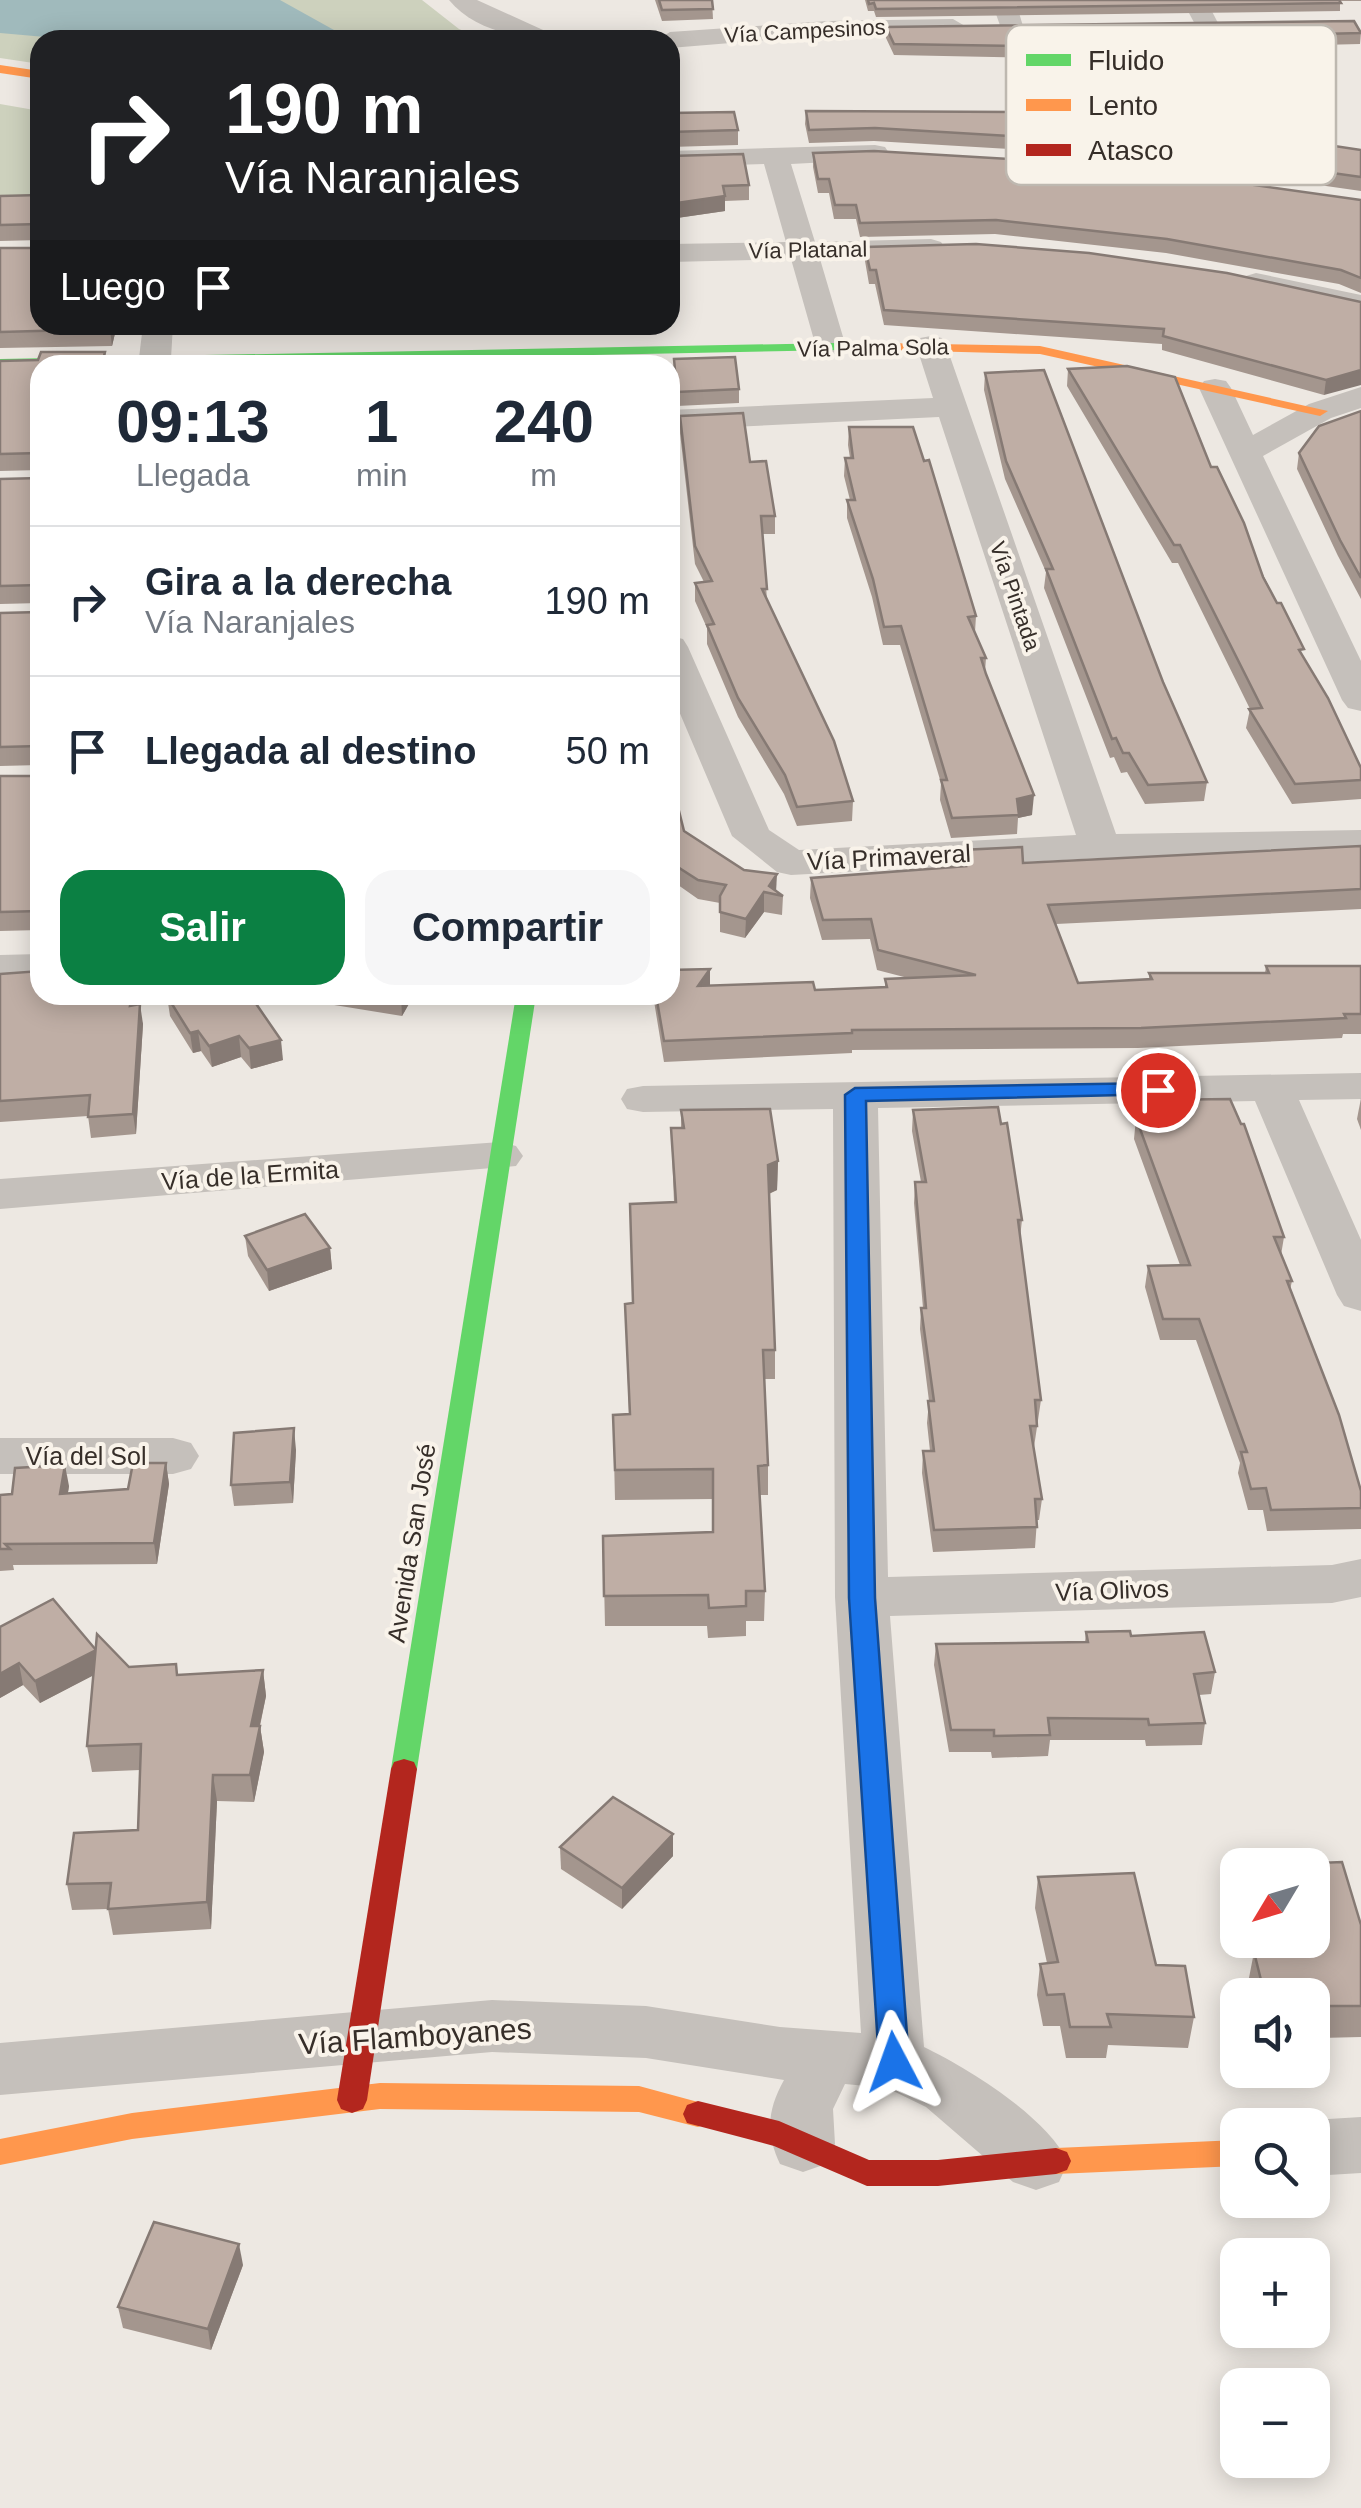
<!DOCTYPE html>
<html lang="es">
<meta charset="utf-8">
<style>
:root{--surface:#fff;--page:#f6f6f7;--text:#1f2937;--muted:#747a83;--line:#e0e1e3;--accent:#0b8043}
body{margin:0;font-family:Arial,sans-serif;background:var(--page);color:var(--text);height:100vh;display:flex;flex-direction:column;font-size:38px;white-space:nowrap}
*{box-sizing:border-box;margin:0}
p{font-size:32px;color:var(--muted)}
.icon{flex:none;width:55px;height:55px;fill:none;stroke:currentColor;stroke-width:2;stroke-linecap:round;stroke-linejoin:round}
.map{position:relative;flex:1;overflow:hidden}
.panel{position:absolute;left:30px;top:355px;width:650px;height:650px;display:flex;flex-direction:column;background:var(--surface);border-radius:30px;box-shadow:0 5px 25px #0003}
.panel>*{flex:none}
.guide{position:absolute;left:30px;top:30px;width:650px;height:305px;border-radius:30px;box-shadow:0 5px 25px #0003;background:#202124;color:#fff;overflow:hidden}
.needle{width:65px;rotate:232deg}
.tools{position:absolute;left:1220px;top:1848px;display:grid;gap:20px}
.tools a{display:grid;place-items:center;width:110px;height:110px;border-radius:20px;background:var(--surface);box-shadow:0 5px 25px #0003;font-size:50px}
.pin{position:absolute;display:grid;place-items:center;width:85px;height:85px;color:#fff;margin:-42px;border:5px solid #fff;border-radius:50%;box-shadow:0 2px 10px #0007}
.me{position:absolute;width:110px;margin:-55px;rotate:356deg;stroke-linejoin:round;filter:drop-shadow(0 0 8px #0008)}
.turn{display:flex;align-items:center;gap:35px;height:210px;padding:0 30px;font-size:45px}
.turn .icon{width:130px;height:130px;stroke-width:2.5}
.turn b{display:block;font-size:70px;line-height:85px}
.then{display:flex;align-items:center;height:95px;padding:0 30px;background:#0003;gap:20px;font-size:38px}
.eta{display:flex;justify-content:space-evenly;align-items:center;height:170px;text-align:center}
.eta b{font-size:60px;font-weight:800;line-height:70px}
.primary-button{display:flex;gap:20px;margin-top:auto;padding:20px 30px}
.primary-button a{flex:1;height:115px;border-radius:30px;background:var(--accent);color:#fff;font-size:40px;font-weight:800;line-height:115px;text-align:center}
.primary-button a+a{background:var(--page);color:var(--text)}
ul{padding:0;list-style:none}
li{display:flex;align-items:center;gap:30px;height:150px;padding:0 30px;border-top:2px solid var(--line)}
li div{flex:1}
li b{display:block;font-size:38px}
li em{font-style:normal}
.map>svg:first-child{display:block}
.green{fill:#cdd1bd}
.water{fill:#a0babc}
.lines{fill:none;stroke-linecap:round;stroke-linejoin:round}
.street{fill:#c5c0bb;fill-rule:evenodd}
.fast{fill:#63d668;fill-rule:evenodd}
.slow{fill:#ff974d;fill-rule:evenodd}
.jam{fill:#b3261e;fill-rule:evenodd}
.wall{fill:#a4968e}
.shaded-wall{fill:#867a74}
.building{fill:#bfaea5;stroke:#867a74;stroke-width:2.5}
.route{fill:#1a73e8;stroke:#114b97;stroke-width:2.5}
.labels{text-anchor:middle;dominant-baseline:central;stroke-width:8;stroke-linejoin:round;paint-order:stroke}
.far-street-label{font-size:22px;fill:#362e29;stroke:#f9f3ea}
.street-label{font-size:25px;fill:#362e29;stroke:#f9f3ea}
.near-street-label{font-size:30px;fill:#362e29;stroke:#f9f3ea}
.key{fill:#f9f3ea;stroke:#beb8b0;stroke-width:2.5}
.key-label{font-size:28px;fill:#362e29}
</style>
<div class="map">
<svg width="1361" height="2508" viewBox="0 0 1361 2508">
<rect width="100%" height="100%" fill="#ede8e2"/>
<g class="green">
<polygon points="0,0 422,0 459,29 486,40 40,40 40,64 0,58"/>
<polygon points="0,104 40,111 40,206 0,207"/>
</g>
<polygon class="water" points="0,0 280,0 352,40 79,40 0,33"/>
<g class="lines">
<g class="street">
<path d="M 449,0 L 477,0 L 554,35 L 558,40 C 521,40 473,30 449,0 Z"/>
<polygon points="991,0 1015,0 1023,26 1020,31 1002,31"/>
<polygon points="1182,0 1206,0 1218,23 1215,28 1197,28"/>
<polygon points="953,19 965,26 962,31 828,35 670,48 670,40 657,40 670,32 828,21"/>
<polygon points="875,145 885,147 889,153 885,159 791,164 815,242 931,239 941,242 945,248 941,254 931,257 820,259 846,347 842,354 820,354 816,347 791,259 670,262 670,244 786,242 764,164 670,167 670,151"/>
<polygon points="1256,273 1361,295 1361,313 1246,288 1241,282 1246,276"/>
<polygon points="143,325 173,325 171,358 166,365 146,365 139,358"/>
<polygon points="931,336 942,338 946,345 1116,834 1361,830 1361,854 1100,858 791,875 777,872 732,836 670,690 670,636 683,639 688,647 769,830 799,850 1076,835 939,417 670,430 670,410 933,398 916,345 920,338"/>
<polygon points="1215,379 1226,381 1231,388 1253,435 1309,404 1361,387 1361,408 1331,418 1263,456 1361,661 1361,711 1348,708 1342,700 1199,388 1204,381"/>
<polygon points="40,954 40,980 0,981 0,955"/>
<path d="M 1361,1073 L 1361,1099 L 1299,1100 L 1361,1240 L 1361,1311 L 1344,1306 L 1337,1295 L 1255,1101 L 878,1108 L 888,1577 L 1332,1565 L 1361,1559 L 1361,1597 L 1332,1603 L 890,1616 L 924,2047 C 969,2069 1046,2116 1068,2162 L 1059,2182 L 1036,2190 L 1013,2182 L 926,2107 L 887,2088 L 845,2084 L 833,2109 L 835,2144 L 826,2164 L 803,2172 L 780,2164 C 765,2132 768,2109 784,2080 L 646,2058 L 492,2052 L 0,2095 L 0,2043 L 492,2000 L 646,2006 L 780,2027 L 861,2033 L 835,1597 L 833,1109 L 643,1112 L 627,1109 L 621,1099 L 627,1089 L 643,1086 Z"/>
<polygon points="500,1142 516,1146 523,1156 516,1166 0,1209 0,1179"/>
<polygon points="0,1438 173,1438 191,1443 199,1456 191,1469 173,1474 0,1474"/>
<polygon points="1361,2117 1361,2173 1312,2176 1312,2125 1299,2125 1312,2120"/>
</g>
<g class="fast">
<polygon points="886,342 891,343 891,349 0,367 0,359"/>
<polygon points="516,995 536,995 417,1769 414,1776 404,1779 394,1776 391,1769"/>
</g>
<g class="slow">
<polygon points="0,65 40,71 40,79 0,73"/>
<polygon points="881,343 1040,346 1328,411 1320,416 1040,354 886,350 881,349"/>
<polygon points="380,2083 639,2086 709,2105 713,2114 709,2123 698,2127 639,2112 380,2109 132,2139 0,2165 0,2139 132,2113"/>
<polygon points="1238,2140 1238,2166 1056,2174 1045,2170 1041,2161 1045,2152 1056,2148"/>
</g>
<g class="jam">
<polygon points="404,1759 414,1762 417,1769 367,2100 363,2109 352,2113 341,2109 337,2100 391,1769 394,1762"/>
<polygon points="698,2101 779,2121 869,2160 938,2160 1056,2148 1067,2152 1071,2161 1067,2170 1056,2174 938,2186 867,2186 774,2146 687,2123 683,2114 687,2105"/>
</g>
</g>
<g class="wall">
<polygon points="655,0 712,0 713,19 662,21"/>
<polygon points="865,0 1361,0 1361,1 1340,1 1340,11 876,17 874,11 868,11"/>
<polygon points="886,27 1361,32 1360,44 1117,50 1116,58 1083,59 894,55 886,38"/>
<polygon points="806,111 1361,150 1361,191 1110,155 874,141 809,143 805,124"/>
<polygon points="670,113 738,130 738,145 670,147"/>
<polygon points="813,153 1361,200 1361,293 1339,284 1166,253 995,234 860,237 856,219 834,219 829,193 818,193 813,167"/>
<polygon points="670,156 749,185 749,200 725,201 725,211 670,219"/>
<polygon points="40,195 40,240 0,241 0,196"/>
<polygon points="865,247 1361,302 1324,395 1162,350 1162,344 884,325 875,284 869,284 865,261"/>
<polygon points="0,248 40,325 117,325 112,346 0,348"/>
<polygon points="105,352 107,364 40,470 0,471 0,361 38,360"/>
<polygon points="674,359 739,389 739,403 677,406"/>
<polygon points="1068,369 1211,467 1303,657 1361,768 1361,799 1292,804 1246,728 1250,709 1178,563 1172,563 1067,386"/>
<polygon points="985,373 1163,682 1207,782 1204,801 1145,804 1127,772 1121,773 1114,757 1110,758 1044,588 1046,572 1005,479 984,390"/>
<polygon points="1361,411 1361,599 1338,556 1297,469 1299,453"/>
<polygon points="680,416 750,462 775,516 775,534 763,534 767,601 853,801 852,821 797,826 784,794 738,717 707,644 707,628 695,601 695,583 704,582 695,564 680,433"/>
<polygon points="849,427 976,616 975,632 986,658 985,672 1032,815 1018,818 1017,834 951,838 940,800 941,783 900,645 883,645 872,597 847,518 847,500 850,500 844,476 845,458 850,458 848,445"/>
<polygon points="40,478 40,930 0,931 0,776 40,776 40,765 0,766 0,613 40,612 40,603 0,604 0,479"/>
<polygon points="670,775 684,831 783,896 782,915 764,912 745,938 720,932 720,903 698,899 671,880"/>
<polygon points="1361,846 1361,909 1056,924 1078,983 1149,979 1149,973 1265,973 1266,966 1361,966 1361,1034 1343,1034 1342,1038 1138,1048 852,1050 852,1053 664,1062 653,995 670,995 710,969 710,986 815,990 885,987 885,979 908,978 877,970 870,939 822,940 810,898 811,878 960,866 961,850 1023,863"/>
<polygon points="0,974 134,1005 143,1024 136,1134 91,1138 88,1116 0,1122"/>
<polygon points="291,995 414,995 402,1016 291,998"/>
<polygon points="167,996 283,1060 251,1069 241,1057 212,1067 201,1051 193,1053 170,1016"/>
<polygon points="1361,1098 1361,1130 1357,1119"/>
<polygon points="1151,1100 1284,1237 1281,1255 1292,1281 1290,1290 1361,1491 1361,1529 1267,1531 1263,1510 1248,1510 1238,1473 1240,1463 1196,1340 1160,1340 1145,1287 1148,1266 1180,1265 1134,1139 1136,1118 1149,1117"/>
<polygon points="681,1110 778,1161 777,1190 769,1194 775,1350 775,1379 764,1379 768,1465 768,1495 760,1495 765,1591 764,1621 746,1621 746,1636 708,1638 707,1626 605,1626 603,1536 713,1532 713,1499 615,1500 613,1415 629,1414 625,1304 633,1303 674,1202 671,1128 681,1128"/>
<polygon points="913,1110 1001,1124 1022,1220 1020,1238 1041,1400 1034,1447 1042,1499 1039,1520 1037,1520 1035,1548 933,1552 922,1473 923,1451 930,1451 927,1423 929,1401 920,1329 921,1308 923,1308 914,1203 915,1182 921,1182 912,1131"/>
<polygon points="245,1236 330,1248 332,1269 269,1291 248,1256"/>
<polygon points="296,1450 293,1503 234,1506 231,1485"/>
<polygon points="166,1463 169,1484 157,1564 13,1565 14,1570 0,1571 0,1495 69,1486 68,1493 128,1489"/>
<polygon points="0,1627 96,1649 129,1667 178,1675 263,1670 266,1696 260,1726 264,1752 254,1802 217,1801 211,1929 113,1935 108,1909 72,1910 67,1884 138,1830 140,1770 92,1772 87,1746 93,1675 40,1703 23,1685 0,1698"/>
<polygon points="1086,1632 1215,1672 1211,1694 1199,1695 1205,1723 1202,1745 1146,1746 1145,1740 1050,1740 1048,1756 992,1758 991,1752 949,1752 934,1665 936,1644 1085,1642"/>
<polygon points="560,1847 673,1856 622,1909 561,1869"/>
<polygon points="1038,1877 1156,1965 1194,2017 1188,2048 1108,2045 1106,2058 1066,2058 1060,2026 1043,2026 1037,1995 1040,1964 1047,1963 1035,1908"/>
<polygon points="1361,1925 1361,2037 1320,2038 1318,2046 1312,2046 1312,1995 1251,1995 1248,1983 1254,1952 1256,1952 1253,1940 1312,1940"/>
<polygon points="243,2265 211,2350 123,2328 118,2307"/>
</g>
<g class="shaded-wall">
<polygon points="725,196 725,211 670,219 670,204"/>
<polygon points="111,325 117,325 112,346 110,329"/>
<polygon points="1361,370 1361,385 1324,395 1326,380"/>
<polygon points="1034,795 1032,815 1018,818 1017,799"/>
<polygon points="777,874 776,893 769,886"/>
<polygon points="764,892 764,912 745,938 746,919"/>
<polygon points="710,969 710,989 698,986"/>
<polygon points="401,995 414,995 402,1016"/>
<polygon points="140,1004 143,1024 136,1134 133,1114"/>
<polygon points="198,1031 201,1051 193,1053 190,1033"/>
<polygon points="239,1036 241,1057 212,1067 209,1046"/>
<polygon points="281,1040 283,1060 251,1069 249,1048"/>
<polygon points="778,1161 777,1190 768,1194 768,1165"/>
<polygon points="330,1248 332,1269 269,1291 267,1270"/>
<polygon points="294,1428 296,1450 293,1503 290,1482"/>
<polygon points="166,1463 169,1484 157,1564 154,1543"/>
<polygon points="65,1465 69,1486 64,1515 60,1494"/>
<polygon points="96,1650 100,1672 40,1703 35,1681"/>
<polygon points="19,1663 23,1685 0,1698 0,1674"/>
<polygon points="263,1670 266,1696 254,1752 251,1726"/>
<polygon points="260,1726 264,1752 254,1802 250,1775"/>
<polygon points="213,1775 217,1801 211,1929 207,1902"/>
<polygon points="673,1834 673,1856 622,1909 622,1888"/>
<polygon points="239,2244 243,2265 211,2350 208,2329"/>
</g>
<g class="building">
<polygon points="659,0 712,0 713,9 662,10"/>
<polygon points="868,0 1339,0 1341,3 876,9 874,3 869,4"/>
<polygon points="1354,21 1361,33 1113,39 1118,46 1084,47 894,44 886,27"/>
<polygon points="806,111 1023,112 1268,136 1361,150 1361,177 1111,142 875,128 809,130"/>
<polygon points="734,112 738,130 670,132 670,113"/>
<polygon points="874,151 1111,165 1361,200 1361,278 1341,270 1167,239 996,220 860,223 856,205 835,205 829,179 818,179 813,153"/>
<polygon points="743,154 749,185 723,186 725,196 670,204 670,156"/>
<polygon points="40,195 40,224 0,225 0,196"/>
<polygon points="976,244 1089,253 1227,273 1361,302 1361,370 1326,380 1163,336 1164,329 884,310 876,270 870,270 865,247"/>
<polygon points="0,248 40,248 40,325 111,325 110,329 0,332"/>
<polygon points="41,352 105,352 102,364 158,362 158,365 40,365 40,453 0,454 0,361 38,360"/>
<polygon points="735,357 739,389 677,392 674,359"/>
<polygon points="1127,366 1175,377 1211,467 1217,467 1244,523 1263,577 1277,603 1281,603 1304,649 1299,650 1328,698 1361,768 1361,780 1295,784 1249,709 1262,708 1180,545 1174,545 1068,369"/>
<polygon points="1044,370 1163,682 1207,782 1148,785 1129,753 1123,753 1116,738 1112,739 1046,569 1053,569 1006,461 985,373"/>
<polygon points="1361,411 1361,578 1340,540 1299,453 1319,426"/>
<polygon points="743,413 750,462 766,461 775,516 761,516 767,589 762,589 834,741 853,801 797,807 785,775 738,698 707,625 714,624 695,583 712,581 695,546 680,416"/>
<polygon points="849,427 913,427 924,461 929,460 976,616 968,617 986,658 981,658 986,674 1034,795 1017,799 1019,815 952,818 941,780 947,780 901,626 884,627 873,579 847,500 855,500 845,458 853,458"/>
<polygon points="40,478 40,911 0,912 0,776 40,776 40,746 0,747 0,613 40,612 40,585 0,586 0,479"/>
<polygon points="670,775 684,831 744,870 777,874 769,886 783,896 764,892 746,919 720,912 720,896 726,885 698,880 670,862"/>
<polygon points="1361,846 1361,889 1048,905 1078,983 1152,979 1149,973 1269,973 1266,966 1361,966 1361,1014 1344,1014 1346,1018 1141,1028 852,1030 852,1033 664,1041 656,995 670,995 670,970 710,969 698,986 813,982 815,990 887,987 885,979 976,975 878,950 871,919 823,920 811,878 966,866 961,850 1022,847 1023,863"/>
<polygon points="40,971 40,995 132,995 130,1006 140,1004 133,1114 88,1117 90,1095 0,1101 0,974"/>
<polygon points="171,995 224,995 227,999 240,995 250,995 281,1040 249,1048 239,1036 209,1046 198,1031 190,1033 167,996"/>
<polygon points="1230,1099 1241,1124 1244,1124 1284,1237 1274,1237 1292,1281 1287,1281 1339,1415 1361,1491 1361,1508 1271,1510 1266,1488 1251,1489 1241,1452 1247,1452 1199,1319 1163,1319 1148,1266 1190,1265 1136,1118 1155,1117 1151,1100"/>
<polygon points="998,1107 1001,1124 1007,1123 1022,1220 1018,1220 1041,1400 1035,1400 1037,1426 1030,1426 1042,1499 1035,1499 1037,1527 934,1530 923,1451 934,1451 928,1401 934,1401 921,1308 926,1308 915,1182 926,1182 913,1110"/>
<polygon points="770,1109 778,1161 768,1165 775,1350 763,1350 768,1465 758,1466 765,1591 746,1591 746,1606 709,1608 708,1595 604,1596 603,1536 713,1532 713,1469 615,1470 613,1415 630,1414 625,1304 633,1303 630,1204 676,1202 671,1128 684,1128 681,1110"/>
<polygon points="305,1214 330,1248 267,1270 245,1236"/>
<polygon points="294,1428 290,1482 231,1485 234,1433"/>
<polygon points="133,1463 166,1463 154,1543 5,1544 10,1549 0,1549 0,1495 12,1494 15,1468 65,1465 60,1494 128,1489"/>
<polygon points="53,1599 96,1650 35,1681 19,1663 0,1674 0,1627"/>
<polygon points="1130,1631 1131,1636 1204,1632 1215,1672 1194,1674 1205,1723 1149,1725 1148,1719 1048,1718 1050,1735 994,1736 994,1730 951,1730 936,1644 1088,1642 1086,1632"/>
<polygon points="97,1634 129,1667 176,1664 177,1675 263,1670 251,1726 260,1726 250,1775 213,1775 207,1902 108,1909 111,1883 67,1884 74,1833 138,1830 141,1744 87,1746"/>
<polygon points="613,1797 673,1834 622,1888 560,1847"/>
<polygon points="1342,1862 1361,1925 1361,2006 1323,2006 1325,2015 1312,2015 1312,1995 1282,1995 1280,1984 1262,1984 1254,1952 1273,1951 1269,1940 1312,1940 1312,1865 1269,1865"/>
<polygon points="1134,1873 1156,1965 1185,1966 1194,2017 1107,2014 1111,2027 1070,2027 1064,1994 1047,1995 1040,1964 1058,1962 1038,1877"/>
<polygon points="154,2222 239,2244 208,2329 118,2307"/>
</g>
<polygon class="route" points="1158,1083 1165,1085 1168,1090 1165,1094 866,1101 875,1598 909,2062 904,2071 894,2074 883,2071 879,2062 849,1598 845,1095 855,1088"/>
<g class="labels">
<g class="far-street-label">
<text transform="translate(805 31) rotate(-3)">Vía Campesinos</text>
<text transform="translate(808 250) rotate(-1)">Vía Platanal</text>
<text transform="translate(873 348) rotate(-1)">Vía Palma Sola</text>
<text transform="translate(1015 596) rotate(71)">Vía Pintada</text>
</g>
<g class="street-label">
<text transform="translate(889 857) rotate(-3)">Vía Primaveral</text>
<text transform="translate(250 1175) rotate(-4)">Vía de la Ermita</text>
<text x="86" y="1456">Vía del Sol</text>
<text transform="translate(411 1543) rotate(-81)">Avenida San José</text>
<text transform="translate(1112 1590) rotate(-2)">Vía Olivos</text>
</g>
<g class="near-street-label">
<text transform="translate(415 2036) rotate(-4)">Vía Flamboyanes</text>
</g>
</g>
<rect x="1006" y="25" width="330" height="160" rx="15" class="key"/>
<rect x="1026" y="54" width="45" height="12" fill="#63d668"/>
<rect x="1026" y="99" width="45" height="12" fill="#ff974d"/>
<rect x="1026" y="144" width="45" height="12" fill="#b3261e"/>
<g class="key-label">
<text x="1088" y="70">Fluido</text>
<text x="1088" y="115">Lento</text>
<text x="1088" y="160">Atasco</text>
</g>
</svg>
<div class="tools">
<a><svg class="needle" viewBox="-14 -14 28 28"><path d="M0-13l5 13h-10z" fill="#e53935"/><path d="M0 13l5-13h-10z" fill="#747a83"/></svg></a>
<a><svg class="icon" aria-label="sound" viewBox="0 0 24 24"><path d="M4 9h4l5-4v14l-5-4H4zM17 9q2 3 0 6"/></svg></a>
<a><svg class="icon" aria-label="search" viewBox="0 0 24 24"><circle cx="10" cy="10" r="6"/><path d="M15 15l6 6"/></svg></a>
<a>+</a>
<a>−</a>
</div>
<div class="pin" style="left:1158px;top:1090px;background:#d93025"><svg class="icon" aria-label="arrive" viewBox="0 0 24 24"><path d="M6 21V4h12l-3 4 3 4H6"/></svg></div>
<svg class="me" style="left:894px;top:2062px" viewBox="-20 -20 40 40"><path d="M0-17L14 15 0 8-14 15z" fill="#1a73e8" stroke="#fff" stroke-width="4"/></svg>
<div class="guide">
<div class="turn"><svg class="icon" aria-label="right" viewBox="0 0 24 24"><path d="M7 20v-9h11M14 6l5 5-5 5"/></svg><div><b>190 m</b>Vía Naranjales</div></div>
<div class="then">Luego<svg class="icon" aria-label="arrive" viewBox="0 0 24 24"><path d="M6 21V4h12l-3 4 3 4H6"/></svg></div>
</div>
<section class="panel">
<div class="eta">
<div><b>09:13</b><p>Llegada</p></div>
<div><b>1</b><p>min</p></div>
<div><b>240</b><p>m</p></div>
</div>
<ul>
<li><svg class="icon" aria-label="right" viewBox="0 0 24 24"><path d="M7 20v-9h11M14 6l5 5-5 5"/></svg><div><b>Gira a la derecha</b><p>Vía Naranjales</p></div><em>190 m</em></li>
<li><svg class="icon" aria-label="arrive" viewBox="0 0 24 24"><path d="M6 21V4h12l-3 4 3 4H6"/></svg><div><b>Llegada al destino</b></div><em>50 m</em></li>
</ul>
<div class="primary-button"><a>Salir</a><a>Compartir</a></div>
</section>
</div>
